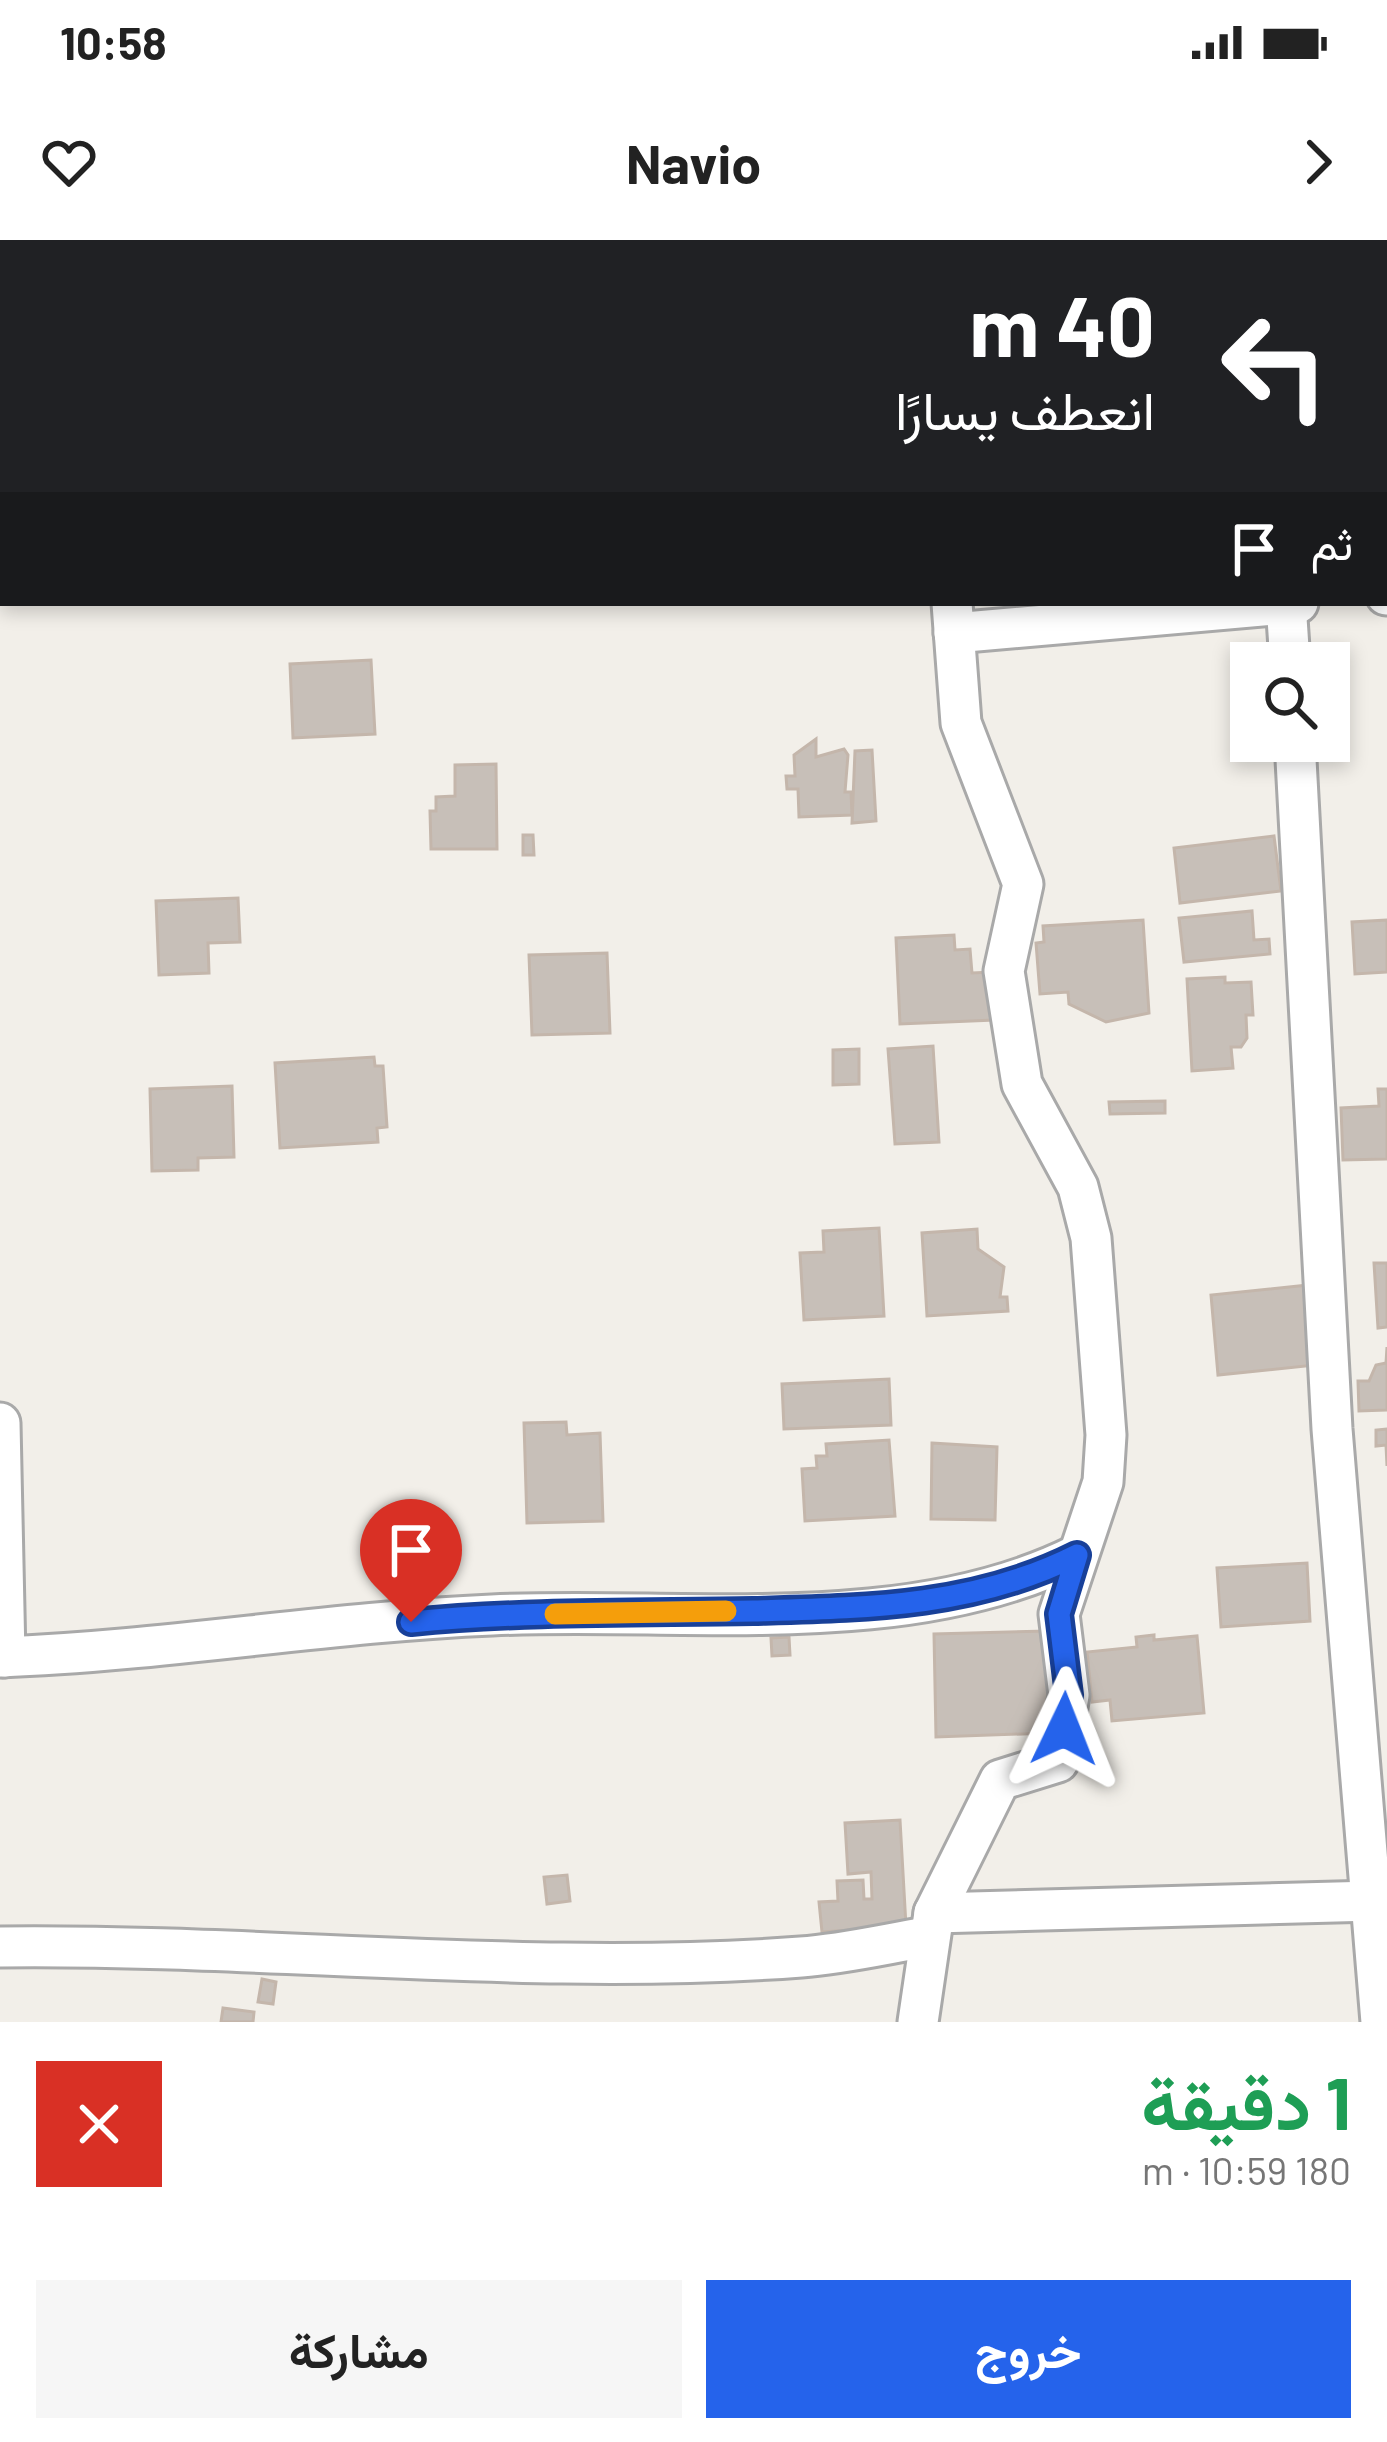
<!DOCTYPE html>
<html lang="ar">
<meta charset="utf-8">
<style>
:root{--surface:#fff;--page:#f6f6f6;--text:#222;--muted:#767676;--accent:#2563eb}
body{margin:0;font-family:Barlow,Vazirmatn,sans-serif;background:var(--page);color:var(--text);direction:rtl;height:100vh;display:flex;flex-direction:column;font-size:45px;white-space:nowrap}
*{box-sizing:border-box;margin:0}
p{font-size:39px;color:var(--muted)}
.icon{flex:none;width:66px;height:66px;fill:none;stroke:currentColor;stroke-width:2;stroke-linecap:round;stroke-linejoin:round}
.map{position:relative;height:1782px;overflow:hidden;direction:ltr}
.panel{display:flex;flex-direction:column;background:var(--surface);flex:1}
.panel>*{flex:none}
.banner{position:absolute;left:0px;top:0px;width:1389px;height:366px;box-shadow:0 6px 18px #0003;direction:rtl;background:#202124;color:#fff;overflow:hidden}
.controls{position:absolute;left:1230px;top:402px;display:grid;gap:24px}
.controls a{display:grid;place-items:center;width:120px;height:120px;border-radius:0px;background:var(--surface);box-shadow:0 6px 18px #0003;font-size:60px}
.pin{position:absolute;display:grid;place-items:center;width:102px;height:102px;color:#fff;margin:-123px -51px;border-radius:50% 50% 50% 0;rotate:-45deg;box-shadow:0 0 12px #0007}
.pin .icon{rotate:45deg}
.me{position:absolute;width:132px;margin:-66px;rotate:2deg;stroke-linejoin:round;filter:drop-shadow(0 0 9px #0008)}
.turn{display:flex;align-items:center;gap:42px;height:252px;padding:0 36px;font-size:54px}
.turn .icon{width:156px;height:156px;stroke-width:2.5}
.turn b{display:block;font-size:84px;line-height:102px}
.then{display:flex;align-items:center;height:114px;padding:0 36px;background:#0003;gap:24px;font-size:45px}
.round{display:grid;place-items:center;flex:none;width:126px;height:126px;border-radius:0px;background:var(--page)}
.head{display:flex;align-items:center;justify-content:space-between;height:204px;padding:0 36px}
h1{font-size:72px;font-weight:700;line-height:90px;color:#1e9e55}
.action{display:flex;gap:24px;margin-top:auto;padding:24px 36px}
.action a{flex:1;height:138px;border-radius:0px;background:var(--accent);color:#fff;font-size:48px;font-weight:700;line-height:138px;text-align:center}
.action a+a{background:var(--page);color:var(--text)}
.status{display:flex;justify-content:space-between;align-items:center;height:84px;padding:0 60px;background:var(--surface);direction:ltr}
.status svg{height:33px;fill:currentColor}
header{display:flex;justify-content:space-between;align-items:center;height:156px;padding:0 36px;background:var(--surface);font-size:54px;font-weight:700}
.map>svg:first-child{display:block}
.building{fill:#c7bfb8;stroke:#c4b6ab;stroke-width:3}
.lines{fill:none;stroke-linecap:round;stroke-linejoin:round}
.minor-casing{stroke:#a9a9a9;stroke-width:45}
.minor{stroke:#fff;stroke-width:39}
.route-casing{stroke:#184099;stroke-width:30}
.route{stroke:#2563eb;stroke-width:21}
.slow{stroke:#f59e0b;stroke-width:21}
</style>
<div class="status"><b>10:58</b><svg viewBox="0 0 49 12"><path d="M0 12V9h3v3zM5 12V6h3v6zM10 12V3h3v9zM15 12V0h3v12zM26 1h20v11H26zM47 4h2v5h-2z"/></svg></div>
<header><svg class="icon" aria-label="forward" viewBox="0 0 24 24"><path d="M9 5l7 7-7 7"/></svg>Navio<svg class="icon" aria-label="heart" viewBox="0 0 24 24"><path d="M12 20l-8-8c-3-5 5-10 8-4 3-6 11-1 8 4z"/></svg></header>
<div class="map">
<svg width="1387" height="1782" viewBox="0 0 1387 1782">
<rect width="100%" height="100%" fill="#f2efe9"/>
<g class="building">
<rect x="0" y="293" width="3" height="49"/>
<polygon points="371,420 375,494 293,498 290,424"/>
<polygon points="816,499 816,517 844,509 848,515 845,552 851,552 852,575 799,577 798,549 787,549 786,536 795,536 794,515"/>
<polygon points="872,510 876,581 852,583 855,511"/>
<polygon points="496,524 497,609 431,609 430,571 436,571 436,557 455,556 455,525"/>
<polygon points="523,595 533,595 534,615 523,615"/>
<polygon points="1274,596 1281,651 1180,663 1174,608"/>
<polygon points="238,658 240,702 208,703 209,733 159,735 156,661"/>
<polygon points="1252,671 1254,700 1269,699 1270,714 1184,722 1179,678"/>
<polygon points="1143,680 1149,773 1106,782 1069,764 1068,752 1040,754 1036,703 1044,702 1043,686"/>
<polygon points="1387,680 1387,732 1355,734 1352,682"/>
<polygon points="954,695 955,710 970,709 972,733 992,732 994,780 900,784 896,698"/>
<polygon points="607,713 610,793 532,795 529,715"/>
<polygon points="1225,737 1225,743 1251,742 1253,775 1246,775 1247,798 1241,807 1231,807 1233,828 1192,831 1187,739"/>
<polygon points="933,806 939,902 895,904 888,809"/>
<polygon points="859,809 859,844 833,845 833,810"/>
<polygon points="374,817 375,826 383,826 387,887 377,888 378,902 280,908 275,823"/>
<polygon points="232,846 234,917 198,918 198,930 152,931 150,849"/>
<polygon points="1378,849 1387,849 1387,919 1343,920 1341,868 1379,866"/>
<polygon points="1165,861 1165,873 1110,874 1109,862"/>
<polygon points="879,988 884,1076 804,1080 800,1013 824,1012 823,991"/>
<polygon points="977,989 978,1009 1004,1027 1000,1057 1007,1057 1008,1071 927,1076 922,993"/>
<polygon points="1374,1023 1387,1023 1387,1087 1378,1088"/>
<polygon points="1318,1044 1325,1124 1218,1135 1211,1055"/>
<polygon points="1387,1107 1387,1170 1359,1171 1358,1141 1369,1141 1376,1125 1386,1123"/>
<polygon points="889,1139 891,1185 784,1189 782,1144"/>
<polygon points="566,1182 567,1195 600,1193 603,1281 527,1283 524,1183"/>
<polygon points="1387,1189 1387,1226 1386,1205 1376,1206 1376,1190"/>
<polygon points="889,1200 895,1276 805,1281 802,1229 817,1228 816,1216 827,1216 826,1204"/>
<polygon points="932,1203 997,1207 995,1280 931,1279"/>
<polygon points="1307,1323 1310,1381 1221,1387 1217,1328"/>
<polygon points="1047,1391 1049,1493 936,1497 934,1394"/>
<polygon points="1154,1395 1154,1400 1197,1396 1204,1473 1112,1481 1110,1460 1092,1462 1087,1412 1137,1407 1136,1397"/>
<polygon points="789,1397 790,1415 772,1416 771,1398"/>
<polygon points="900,1580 906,1686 822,1692 819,1662 838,1661 837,1641 863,1640 864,1659 872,1659 871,1632 848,1634 845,1583"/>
<polygon points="567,1635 570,1661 547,1664 544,1637"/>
<polygon points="262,1739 276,1742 273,1764 258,1762"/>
<polygon points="223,1768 254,1772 253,1782 221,1782"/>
</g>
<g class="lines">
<g class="minor-casing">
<g id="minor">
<polyline points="511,0 516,3"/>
<polyline points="390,3 394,0"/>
<polyline points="0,117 3,117"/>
<polyline points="0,219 3,215"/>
<polyline points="1386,316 1387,316"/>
<polyline points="1386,355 1387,355"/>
<polyline points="1286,363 1290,423"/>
<polyline points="954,393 1298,363"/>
<polyline points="1295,501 1332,1189 1381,1782"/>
<polyline points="0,1183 5,1417"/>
<path d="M 0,1417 C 164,1411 327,1382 492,1375 C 680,1366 904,1401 1077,1315"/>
<polyline points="934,1673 1374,1661"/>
<path d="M 0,1707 C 266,1704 535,1737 801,1717 C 843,1714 885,1704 927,1697"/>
<polyline points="918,1782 934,1673 1000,1540 1058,1522 1069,1455 1059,1374 1103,1242 1106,1195 1091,998 1078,947 1022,844 1004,731 1023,644 961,483 952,363"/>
</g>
</g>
<use href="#minor" class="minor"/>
</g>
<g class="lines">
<g class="route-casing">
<path id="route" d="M 411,1382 C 525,1371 639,1373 753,1371 C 865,1368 974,1367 1077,1315 L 1059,1374 L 1069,1455 L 1064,1489"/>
</g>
<use href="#route" class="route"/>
<polyline class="slow" points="555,1374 726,1371"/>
</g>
</svg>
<div class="controls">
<a><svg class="icon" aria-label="search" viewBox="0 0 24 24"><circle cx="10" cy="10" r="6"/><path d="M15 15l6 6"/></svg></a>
</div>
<div class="pin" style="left:411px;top:1382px;background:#d93025"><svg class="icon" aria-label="arrive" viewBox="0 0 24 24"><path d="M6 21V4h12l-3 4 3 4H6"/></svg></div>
<svg class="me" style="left:1064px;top:1489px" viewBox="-20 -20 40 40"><path d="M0-17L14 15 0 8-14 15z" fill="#2563eb" stroke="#fff" stroke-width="4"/></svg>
<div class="banner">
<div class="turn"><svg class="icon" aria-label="left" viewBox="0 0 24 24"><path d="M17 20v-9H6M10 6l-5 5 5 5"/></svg><div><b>40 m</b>انعطف يسارًا</div></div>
<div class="then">ثم<svg class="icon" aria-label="arrive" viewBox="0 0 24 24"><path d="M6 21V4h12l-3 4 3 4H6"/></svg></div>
</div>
</div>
<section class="panel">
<div class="head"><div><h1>1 دقيقة</h1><p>180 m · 10:59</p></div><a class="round" style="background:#d93025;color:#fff"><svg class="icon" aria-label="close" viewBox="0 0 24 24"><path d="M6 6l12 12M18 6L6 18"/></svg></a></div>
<div class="action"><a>خروج</a><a>مشاركة</a></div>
</section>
